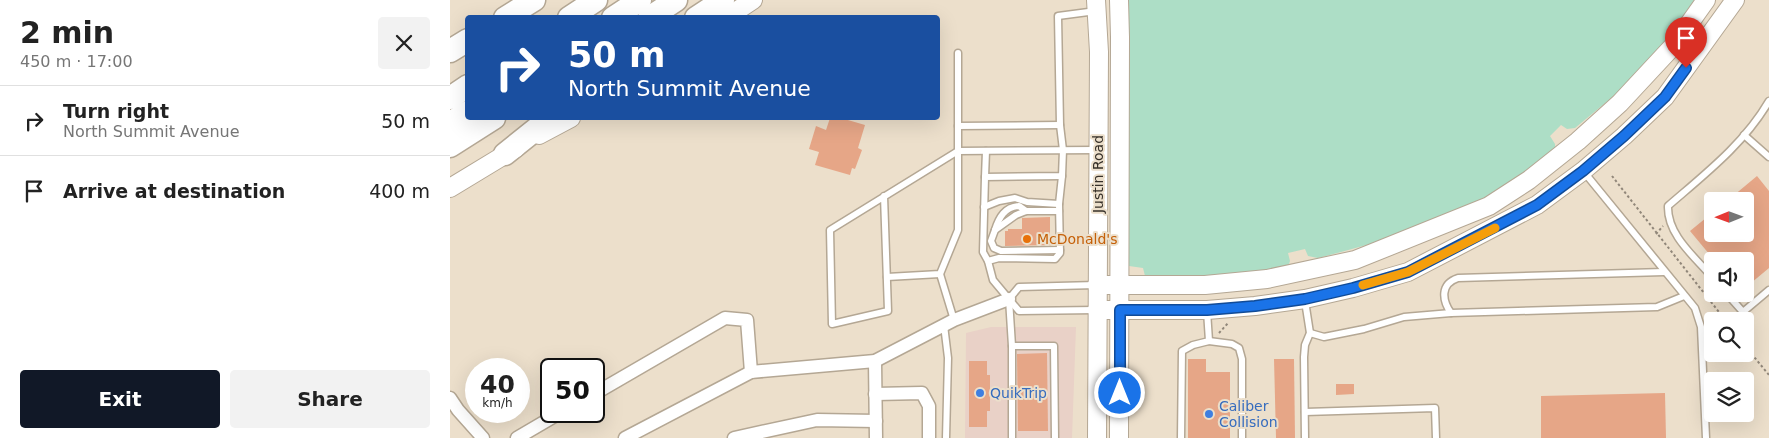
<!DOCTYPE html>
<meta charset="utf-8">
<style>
:root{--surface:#fff;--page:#f2f2f2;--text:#222;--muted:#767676;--line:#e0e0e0;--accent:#111827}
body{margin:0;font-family:"DejaVu Sans",sans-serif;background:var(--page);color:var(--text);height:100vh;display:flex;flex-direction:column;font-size:19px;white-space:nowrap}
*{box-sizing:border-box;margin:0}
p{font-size:16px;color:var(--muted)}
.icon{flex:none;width:28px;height:28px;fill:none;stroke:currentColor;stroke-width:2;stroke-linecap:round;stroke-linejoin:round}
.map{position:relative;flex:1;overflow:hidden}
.drawer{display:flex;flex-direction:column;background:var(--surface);width:450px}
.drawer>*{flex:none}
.top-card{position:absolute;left:15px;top:15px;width:475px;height:105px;border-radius:5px;box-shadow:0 5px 20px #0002;background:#1a4fa0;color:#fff;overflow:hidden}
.needle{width:32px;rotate:269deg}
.tools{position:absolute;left:1254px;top:192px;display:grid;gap:10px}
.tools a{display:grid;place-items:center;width:50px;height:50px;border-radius:5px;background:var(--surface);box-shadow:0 5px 20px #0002;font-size:25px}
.speed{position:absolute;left:15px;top:358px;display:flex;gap:10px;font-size:25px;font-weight:700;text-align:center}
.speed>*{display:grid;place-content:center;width:65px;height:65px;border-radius:50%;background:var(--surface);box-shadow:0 5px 20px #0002;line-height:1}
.speed small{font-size:12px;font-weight:400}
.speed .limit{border:2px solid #111;border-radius:8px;background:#fff;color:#111}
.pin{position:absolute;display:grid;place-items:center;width:42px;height:42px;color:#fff;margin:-51px -21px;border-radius:50% 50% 50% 0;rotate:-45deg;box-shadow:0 0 5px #0007}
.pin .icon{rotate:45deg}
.me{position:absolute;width:55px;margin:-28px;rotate:0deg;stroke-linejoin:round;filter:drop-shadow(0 0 4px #0008)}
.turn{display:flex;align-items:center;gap:18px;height:105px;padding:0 20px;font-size:22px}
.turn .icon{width:65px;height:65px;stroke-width:2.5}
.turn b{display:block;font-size:35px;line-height:42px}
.round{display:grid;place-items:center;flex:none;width:52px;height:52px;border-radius:5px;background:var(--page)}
.head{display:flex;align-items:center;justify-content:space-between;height:85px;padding:0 20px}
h1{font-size:30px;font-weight:700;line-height:38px}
.action{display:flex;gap:10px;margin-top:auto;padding:10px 20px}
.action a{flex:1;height:58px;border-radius:5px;background:var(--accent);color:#fff;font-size:20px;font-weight:700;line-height:58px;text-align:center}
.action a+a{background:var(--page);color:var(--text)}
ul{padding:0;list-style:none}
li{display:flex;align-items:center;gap:15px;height:70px;padding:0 20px;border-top:1px solid var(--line)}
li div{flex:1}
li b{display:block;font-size:19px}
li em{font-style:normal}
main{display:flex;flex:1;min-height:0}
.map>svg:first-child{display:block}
.commercial{fill:#e9d1c7}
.green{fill:#addec6}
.building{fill:#e6a687}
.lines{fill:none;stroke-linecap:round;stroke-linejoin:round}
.lane-casing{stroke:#b4a794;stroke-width:9}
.street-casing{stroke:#b4a794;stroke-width:15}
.secondary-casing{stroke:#b4a794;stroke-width:20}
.highway-casing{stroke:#b4a794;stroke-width:25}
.path{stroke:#91877a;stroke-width:2;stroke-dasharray:2.5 2.5;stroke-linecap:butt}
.lane{stroke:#fff;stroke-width:6}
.street{stroke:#fff;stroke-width:12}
.secondary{stroke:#fff;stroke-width:18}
.highway{stroke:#fff;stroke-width:22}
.route-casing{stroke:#114b97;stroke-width:12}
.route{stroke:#1a73e8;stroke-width:9}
.slow{stroke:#f59e0b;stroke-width:9}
.food-dot{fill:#e8710a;stroke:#ecdfcb;stroke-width:2}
.shop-dot{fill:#3f7fe0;stroke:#ecdfcb;stroke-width:2}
.labels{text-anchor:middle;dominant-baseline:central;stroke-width:4;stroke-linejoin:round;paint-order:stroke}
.street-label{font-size:14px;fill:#363029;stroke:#ecdfcb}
.food-label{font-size:14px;fill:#c56008;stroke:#ecdfcb;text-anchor:start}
.shop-label{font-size:14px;fill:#366cbe;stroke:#ecdfcb;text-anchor:start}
</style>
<main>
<section class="drawer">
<div class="head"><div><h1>2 min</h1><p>450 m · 17:00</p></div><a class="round"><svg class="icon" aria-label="close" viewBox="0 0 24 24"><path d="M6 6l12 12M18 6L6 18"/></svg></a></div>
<ul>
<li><svg class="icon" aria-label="right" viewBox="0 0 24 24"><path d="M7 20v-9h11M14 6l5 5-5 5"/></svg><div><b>Turn right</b><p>North Summit Avenue</p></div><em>50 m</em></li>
<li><svg class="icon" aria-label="arrive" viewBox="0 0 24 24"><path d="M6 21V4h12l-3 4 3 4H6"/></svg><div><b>Arrive at destination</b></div><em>400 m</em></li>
</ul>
<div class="action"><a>Exit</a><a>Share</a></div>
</section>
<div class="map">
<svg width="1319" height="438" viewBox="0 0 1319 438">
<rect width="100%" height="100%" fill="#ecdfcb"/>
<polygon class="commercial" points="541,327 626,327 622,438 515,438 516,333"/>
<path class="green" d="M 679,0 L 1249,0 L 1217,43 L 1177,85 L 1125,128 L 1117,129 L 1111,125 L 1100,136 L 1105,144 L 1105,154 C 1079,173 1047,195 1017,209 C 969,231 919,245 868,258 L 858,256 L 855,249 L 838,253 L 840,261 L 837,269 L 776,279 L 748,275 L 695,276 L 693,268 L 679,266 L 676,258 Z"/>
<g class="building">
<polygon points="380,118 391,118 415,125 408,148 412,150 405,169 402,168 400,175 365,165 369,152 359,149 366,126 376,130"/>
<polygon points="1307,176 1319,191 1319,268 1295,288 1295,261 1265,261 1240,231 1262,213 1262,234 1295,234 1295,201 1277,201"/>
<polygon points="600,217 600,245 555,246 555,231 558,231 558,229 572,229 572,218"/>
<polygon points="597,353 598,431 568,431 567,354"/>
<polygon points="738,359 756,359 756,372 780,372 780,438 738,438"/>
<polygon points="824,359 844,359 845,438 826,438"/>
<polygon points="519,361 537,361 537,375 540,375 540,411 537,411 537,427 519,427"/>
<polygon points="886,384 904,384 904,394 886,395"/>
<polygon points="1215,393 1216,438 1091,438 1091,396"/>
</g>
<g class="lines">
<g class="lane-casing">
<g id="lane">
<polyline points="646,11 608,16 610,125 613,150 612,176 535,177 533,252 538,261 543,280 569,311 646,310"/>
<polyline points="508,53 508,126 610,125"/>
<polyline points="1294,135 1319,157"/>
<polyline points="1134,172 1245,308 1251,327 1256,438"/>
<polyline points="535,177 536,151"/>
<polyline points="434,196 438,311 382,324 380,230 508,151 647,150"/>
<polyline points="534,207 549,201 565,198 577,202 609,204"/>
<polyline points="609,211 576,211 566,215 545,230 541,241 544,248 551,251 610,250"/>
<path d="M 545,230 C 549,217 555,207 569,206 L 576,211"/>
<polyline points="538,261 549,258 605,259 610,253 609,204 612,176"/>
<path d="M 1214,272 L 1008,278 C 990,284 992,300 1001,313 L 1207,307 L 1234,296"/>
<polyline points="490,274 504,320"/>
<polyline points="437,277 490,274 508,230 508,126"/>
<path d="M 1262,277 C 1245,257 1217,235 1218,206 C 1255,174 1294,144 1319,101"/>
<polyline points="1277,294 1293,312 1319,290"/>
<polyline points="855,301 860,333 855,345 854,357 855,438"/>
<polyline points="494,325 498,358 496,438"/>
<polyline points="860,333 874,337 914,329 954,317 1001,313"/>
<polyline points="759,341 782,344 789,348 792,359 792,438"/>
<polyline points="562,346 604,346 605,438"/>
<polyline points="855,412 985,408 986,438"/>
<polyline points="562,438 562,346 559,299 569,287 646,285"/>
<polyline points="731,438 732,351 743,345 759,341 757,311"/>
</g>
</g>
<g class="street-casing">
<g id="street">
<polyline points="425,361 426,438"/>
<polyline points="144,394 275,318 297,320 301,372"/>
<polyline points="425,394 472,393 479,406 479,438"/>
<polyline points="0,398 8,410 33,438"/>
<polyline points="67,438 113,411"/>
<polyline points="175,438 301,372 425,361 504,320 559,299"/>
<polyline points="284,438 367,420 426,421"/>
</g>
</g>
<g class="secondary-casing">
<g id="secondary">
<polyline points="646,0 649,52 647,438"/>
<polyline points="669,0 670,37 669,438"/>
<polyline points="276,18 303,0"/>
<polyline points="89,135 121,118"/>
<polyline points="0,188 66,148"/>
<polyline points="647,285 755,285 817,279 905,260 1039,206 1079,180 1128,141 1170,103 1224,45 1256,0"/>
<polyline points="647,310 757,310 805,306 855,299 903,288 958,272 1087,205 1133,171 1174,136 1215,97 1285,0"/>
</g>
</g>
<g class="highway-casing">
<g id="highway">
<polyline points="55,18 84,0"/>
<polyline points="119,18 146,0"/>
<polyline points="163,18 190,0"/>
<polyline points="199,18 226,0"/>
<polyline points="246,18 273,0"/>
<polyline points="0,51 18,40"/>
<polyline points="0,98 18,86"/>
<polyline points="0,123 18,112"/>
<polyline points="0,146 44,118"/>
<polyline points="55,154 100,118"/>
</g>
</g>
<g class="path">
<polyline points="1162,176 1276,321"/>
<polyline points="1206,234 1213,226"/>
<polyline points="769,333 779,322"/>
<polyline points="1295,346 1319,375"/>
</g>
<use href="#lane" class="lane"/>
<use href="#street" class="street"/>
<use href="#secondary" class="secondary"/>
<use href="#highway" class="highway"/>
</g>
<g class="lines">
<g class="route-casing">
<polyline id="route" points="670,393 670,310 757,310 805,306 855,299 903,288 958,272 1087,205 1133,171 1174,136 1215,97 1236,68"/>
</g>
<use href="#route" class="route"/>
<polyline class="slow" points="913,285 958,272 1045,228"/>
</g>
<circle class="food-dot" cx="577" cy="239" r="5"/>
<g class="shop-dot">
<circle cx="530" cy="393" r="5"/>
<circle cx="759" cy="414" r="5"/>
</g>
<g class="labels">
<g class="street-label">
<text transform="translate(648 174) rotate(-90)">Justin Road</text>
</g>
<g class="food-label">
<text x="587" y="239">McDonald's</text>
</g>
<g class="shop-label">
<text x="540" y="393">QuikTrip</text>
<text x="769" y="406">Caliber<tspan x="769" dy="16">Collision</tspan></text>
</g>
</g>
</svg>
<div class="tools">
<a><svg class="needle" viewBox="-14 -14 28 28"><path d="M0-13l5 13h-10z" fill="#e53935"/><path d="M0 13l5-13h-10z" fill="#767676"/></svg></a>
<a><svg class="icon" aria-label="sound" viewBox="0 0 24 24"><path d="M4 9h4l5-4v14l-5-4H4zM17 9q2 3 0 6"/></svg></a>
<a><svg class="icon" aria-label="search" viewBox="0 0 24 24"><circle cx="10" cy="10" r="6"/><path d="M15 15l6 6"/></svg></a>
<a><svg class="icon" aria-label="layers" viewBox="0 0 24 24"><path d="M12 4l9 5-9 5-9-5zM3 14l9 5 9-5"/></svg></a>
</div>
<div class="speed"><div>40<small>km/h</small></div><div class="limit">50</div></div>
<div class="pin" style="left:1236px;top:68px;background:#d93025"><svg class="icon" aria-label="arrive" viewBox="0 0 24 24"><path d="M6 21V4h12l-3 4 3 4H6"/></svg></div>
<svg class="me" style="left:670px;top:393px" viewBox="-20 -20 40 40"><circle r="17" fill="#1a73e8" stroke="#fff" stroke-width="3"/><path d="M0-11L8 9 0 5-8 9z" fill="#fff"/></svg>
<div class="top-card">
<div class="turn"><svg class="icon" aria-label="right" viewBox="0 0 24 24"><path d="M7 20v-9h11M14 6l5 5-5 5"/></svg><div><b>50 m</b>North Summit Avenue</div></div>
</div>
</div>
</main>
